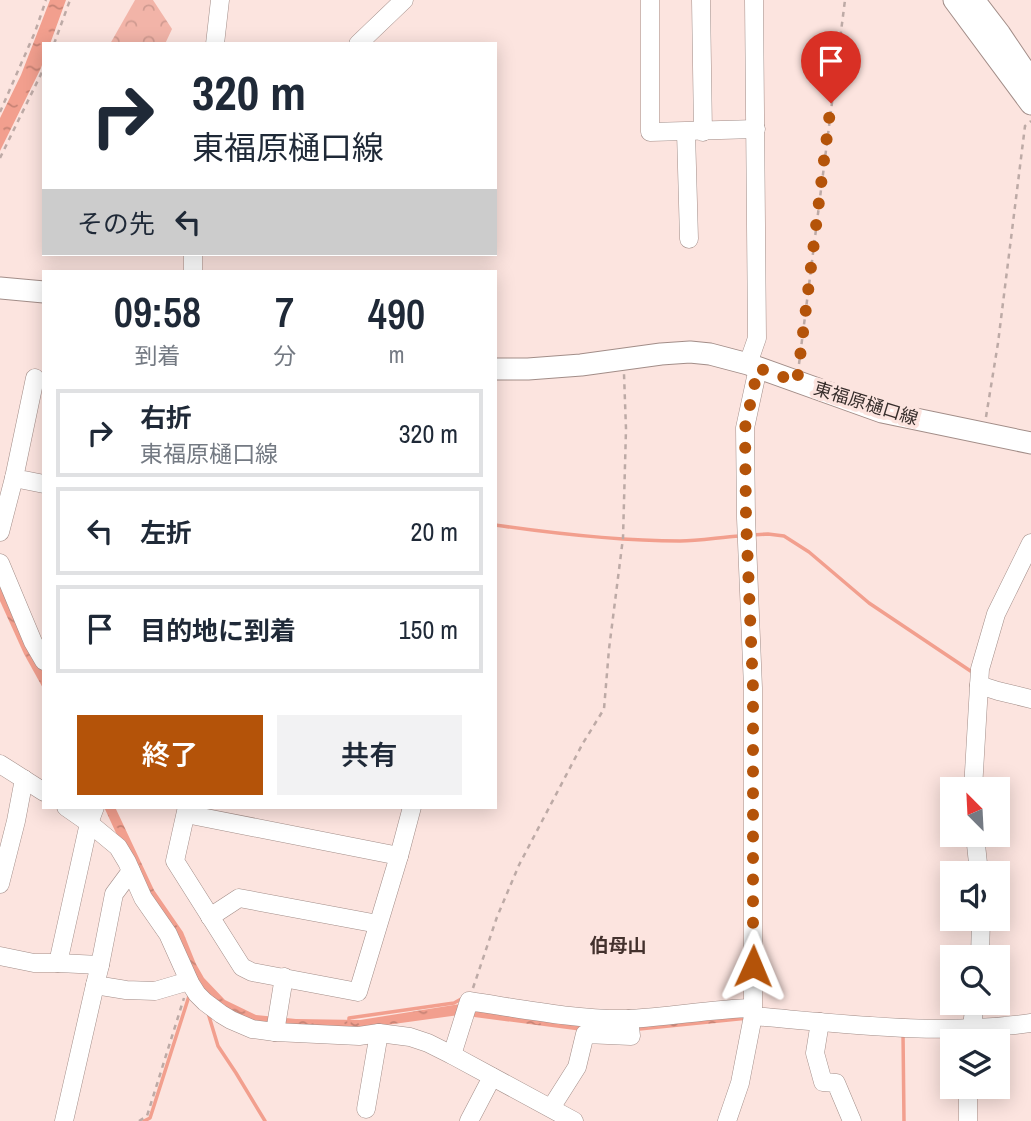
<!DOCTYPE html>
<html lang="ja">
<meta charset="utf-8">
<style>
:root{--surface:#fff;--page:#f2f2f3;--text:#1f2937;--muted:#747a83;--line:#e0e1e3;--accent:#b45309}
body{margin:0;font-family:"Archivo Narrow","Noto Sans JP",sans-serif;background:var(--page);color:var(--text);height:100vh;display:flex;flex-direction:column;font-size:26px;white-space:nowrap}
*{box-sizing:border-box;margin:0}
p{font-size:23px;color:var(--muted)}
.icon{flex:none;width:38px;height:38px;fill:none;stroke:currentColor;stroke-width:2;stroke-linecap:round;stroke-linejoin:round}
.map{position:relative;flex:1;overflow:hidden}
.drawer{position:absolute;left:42px;top:270px;width:455px;height:539px;display:flex;flex-direction:column;background:var(--surface);border-radius:0px;box-shadow:0 4px 18px #0003}
.drawer>*{flex:none}
.top-card{position:absolute;left:42px;top:42px;width:455px;height:214px;border-radius:0px;box-shadow:0 4px 18px #0003;background:#fff;color:var(--text);overflow:hidden}
.needle{width:46px;rotate:336deg}
.buttons{position:absolute;left:940px;top:777px;display:grid;gap:14px}
.buttons a{display:grid;place-items:center;width:70px;height:70px;border-radius:0px;background:var(--surface);box-shadow:0 4px 18px #0003;font-size:35px}
.pin{position:absolute;display:grid;place-items:center;width:60px;height:60px;color:#fff;margin:-72px -30px;border-radius:50% 50% 50% 0;rotate:-45deg;box-shadow:0 0 7px #0007}
.pin .icon{rotate:45deg}
.me{position:absolute;width:77px;margin:-38px;rotate:1deg;stroke-linejoin:round;filter:drop-shadow(0 0 5px #0008)}
.turn{display:flex;align-items:center;gap:24px;height:147px;padding:0 35px;font-size:32px}
.turn .icon{width:91px;height:91px;stroke-width:2.5}
.turn b{display:block;font-size:49px;line-height:60px}
.then{display:flex;align-items:center;height:66px;padding:0 35px;background:#0003;gap:14px;font-size:26px}
.eta{display:flex;justify-content:space-evenly;align-items:center;height:119px;text-align:center}
.eta b{font-size:42px;font-weight:600;line-height:49px}
.action{display:flex;gap:14px;margin-top:auto;padding:14px 35px}
.action a{flex:1;height:80px;border-radius:0px;background:var(--accent);color:#fff;font-size:28px;font-weight:600;line-height:80px;text-align:center}
.action a+a{background:var(--page);color:var(--text)}
ul{padding:0;list-style:none}
li{display:flex;align-items:center;gap:21px;height:88px;margin:0 14px 10px;padding:0 21px;border:4px solid var(--line);border-radius:0px}
li div{flex:1}
li b{display:block;font-size:26px}
li em{font-style:normal}
.map>svg:first-child{display:block}
.forest{fill:url(#forest-crowns)}
.water{fill:url(#water-ripples)}
.lines{fill:none;stroke-linecap:round;stroke-linejoin:round}
.stream{stroke:#f29f8e;stroke-width:3.5}
.minor-casing{stroke:#a28d88;stroke-width:19}
.major-casing{stroke:#a28d88;stroke-width:23}
.path{stroke:#bdaaa6;stroke-width:2.5;stroke-dasharray:5 5;stroke-linecap:butt}
.minor{stroke:#fff;stroke-width:18}
.major{stroke:#fff;stroke-width:21}
.route{stroke:#b45309;stroke-width:12;stroke-dasharray:0 21.6}
.labels{text-anchor:middle;dominant-baseline:central;stroke-width:7;stroke-linejoin:round;paint-order:stroke}
.street-label{font-size:18px;fill:#372e2c;stroke:#fce4df}
.neighbourhood-label{font-size:19px;font-weight:bold;fill:#43312d;stroke:#fce4df}
</style>
<div class="map">
<svg width="1031" height="1121" viewBox="0 0 1031 1121">
<defs>
<pattern id="forest-crowns" width="20" height="18" patternUnits="userSpaceOnUse" patternTransform="scale(1.75)"><rect width="20" height="18" fill="#f2b4a8"/><path d="M2 6a3 3 0 1 1 6 0M12 15a3 3 0 1 1 6 0" fill="none" stroke="#d09b91"/></pattern>
<pattern id="water-ripples" width="26" height="14" patternUnits="userSpaceOnUse" patternTransform="scale(1.75)"><rect width="26" height="14" fill="#f29f8e"/><path d="M2 4q2-2 4 0t4 0M15 11q2-2 4 0t4 0" fill="none" stroke="#c58274"/></pattern>
</defs>
<rect width="100%" height="100%" fill="#fce4df"/>
<polygon class="forest" points="135,0 153,0 172,29 165,44 110,44"/>
<g class="water">
<polygon points="50,0 66,0 50,44 44,44 44,59 41,68 0,151 0,118 21,75"/>
<polygon points="0,574 44,669 44,690 24,654 0,601"/>
<polygon points="104,807 115,807 154,890 183,932 196,964 204,978 225,1000 256,1015 296,1019 360,1020 460,1004 552,1016 747,1011 746,1020 627,1032 582,1031 459,1015 350,1030 255,1024 203,993 129,861"/>
</g>
<g class="lines">
<g class="stream">
<path d="M 495,525 C 557,534 618,541 680,541 C 700,541 721,537 740,536"/>
<polyline points="752,535 768,534 784,536 809,552 869,603 975,674"/>
<polyline points="208,1013 218,1046 236,1073 265,1121"/>
<polyline points="349,1023 349,1018 454,1003 463,998"/>
<polyline points="903,1033 904,1121"/>
<polyline points="144,1121 150,1118 151,1115 190,993"/>
</g>
<g class="minor-casing">
<g id="minor">
<polyline points="650,0 650,132 756,129"/>
<polyline points="701,0 703,132"/>
<polyline points="215,44 220,0"/>
<polyline points="358,44 404,0"/>
<polyline points="686,132 689,239"/>
<polyline points="193,271 193,254"/>
<polyline points="748,364 757,338 754,0"/>
<polyline points="35,378 14,478 44,484"/>
<polyline points="0,532 14,478"/>
<polyline points="0,563 33,642 44,661"/>
<polyline points="979,685 998,691 1031,699"/>
<polyline points="0,764 44,792"/>
<polyline points="973,789 980,669 996,614 1031,543"/>
<polyline points="66,807 89,823 118,847 127,862 143,898 168,934 190,983 197,994 205,1002 221,1014 231,1020 252,1029 275,1032 359,1036 379,1033 410,1037 428,1043 452,1055 574,1121"/>
<polyline points="187,807 175,861 242,967 252,972 358,992 399,856 412,807"/>
<polyline points="186,814 399,856"/>
<polyline points="975,835 979,873"/>
<polyline points="0,884 16,821 24,779"/>
<polyline points="210,917 239,898 378,924"/>
<polyline points="0,956 34,963 58,963 89,823 95,807"/>
<polyline points="980,957 981,919"/>
<polyline points="58,963 100,965 95,985 126,990 155,991 189,981"/>
<polyline points="100,965 114,894 131,871"/>
<path d="M 753,1016 C 845,1024 939,1036 1031,1023"/>
<polyline points="820,1022 815,1053 823,1082 836,1083 852,1121"/>
<polyline points="275,1032 284,977"/>
<polyline points="970,1041 975,1003"/>
<path d="M 452,1055 L 469,1001 C 522,1009 576,1020 629,1019 C 670,1017 711,1009 752,1008"/>
<polyline points="968,1087 968,1121"/>
<polyline points="551,1108 577,1067 585,1034 631,1036 629,1019"/>
<polyline points="366,1109 379,1033"/>
<polyline points="64,1121 95,985"/>
<polyline points="469,1121 492,1077"/>
<polyline points="727,1121 740,1083 753,1016 753,688 746,518 745,428 758,368"/>
</g>
</g>
<g class="major-casing">
<g id="major">
<polyline points="954,0 1031,104"/>
<polyline points="974,0 1000,34 1031,80"/>
<polyline points="0,288 44,292"/>
<polyline points="495,369 528,369 581,365 661,354 690,352 710,354 748,364 882,412 1031,443"/>
</g>
</g>
<g class="path">
<polyline points="54,44 70,0"/>
<polyline points="0,112 35,32 46,0"/>
<polyline points="0,158 44,68"/>
<polyline points="799,364 845,0"/>
<polyline points="986,417 998,343 1025,126 1031,121"/>
<polyline points="473,988 497,917 519,865 583,743 604,709 609,649 623,538 626,429 624,374"/>
<polyline points="139,1121 147,1116 184,998"/>
</g>
<use href="#minor" class="minor"/>
<use href="#major" class="major"/>
</g>
<g class="lines">
<polyline class="route" points="753,966 753,688 746,518 745,428 758,368 797,382 831,103"/>
</g>
<g class="labels">
<g class="street-label">
<text transform="translate(866 403) rotate(17)">東福原樋口線</text>
</g>
<g class="neighbourhood-label">
<text x="618" y="945">伯母山</text>
</g>
</g>
</svg>
<div class="buttons">
<a><svg class="needle" viewBox="-14 -14 28 28"><path d="M0-13l5 13h-10z" fill="#e53935"/><path d="M0 13l5-13h-10z" fill="#747a83"/></svg></a>
<a><svg class="icon" aria-label="sound" viewBox="0 0 24 24"><path d="M4 9h4l5-4v14l-5-4H4zM17 9q2 3 0 6"/></svg></a>
<a><svg class="icon" aria-label="search" viewBox="0 0 24 24"><circle cx="10" cy="10" r="6"/><path d="M15 15l6 6"/></svg></a>
<a><svg class="icon" aria-label="layers" viewBox="0 0 24 24"><path d="M12 4l9 5-9 5-9-5zM3 14l9 5 9-5"/></svg></a>
</div>
<div class="pin" style="left:831px;top:103px;background:#d93025"><svg class="icon" aria-label="arrive" viewBox="0 0 24 24"><path d="M6 21V4h12l-3 4 3 4H6"/></svg></div>
<svg class="me" style="left:753px;top:966px" viewBox="-20 -20 40 40"><path d="M0-17L14 15 0 8-14 15z" fill="#b45309" stroke="#fff" stroke-width="4"/></svg>
<div class="top-card">
<div class="turn"><svg class="icon" aria-label="right" viewBox="0 0 24 24"><path d="M7 20v-9h11M14 6l5 5-5 5"/></svg><div><b>320 m</b>東福原樋口線</div></div>
<div class="then">その先<svg class="icon" aria-label="left" viewBox="0 0 24 24"><path d="M17 20v-9H6M10 6l-5 5 5 5"/></svg></div>
</div>
<section class="drawer">
<div class="eta">
<div><b>09:58</b><p>到着</p></div>
<div><b>7</b><p>分</p></div>
<div><b>490</b><p>m</p></div>
</div>
<ul>
<li><svg class="icon" aria-label="right" viewBox="0 0 24 24"><path d="M7 20v-9h11M14 6l5 5-5 5"/></svg><div><b>右折</b><p>東福原樋口線</p></div><em>320 m</em></li>
<li><svg class="icon" aria-label="left" viewBox="0 0 24 24"><path d="M17 20v-9H6M10 6l-5 5 5 5"/></svg><div><b>左折</b></div><em>20 m</em></li>
<li><svg class="icon" aria-label="arrive" viewBox="0 0 24 24"><path d="M6 21V4h12l-3 4 3 4H6"/></svg><div><b>目的地に到着</b></div><em>150 m</em></li>
</ul>
<div class="action"><a>終了</a><a>共有</a></div>
</section>
</div>
